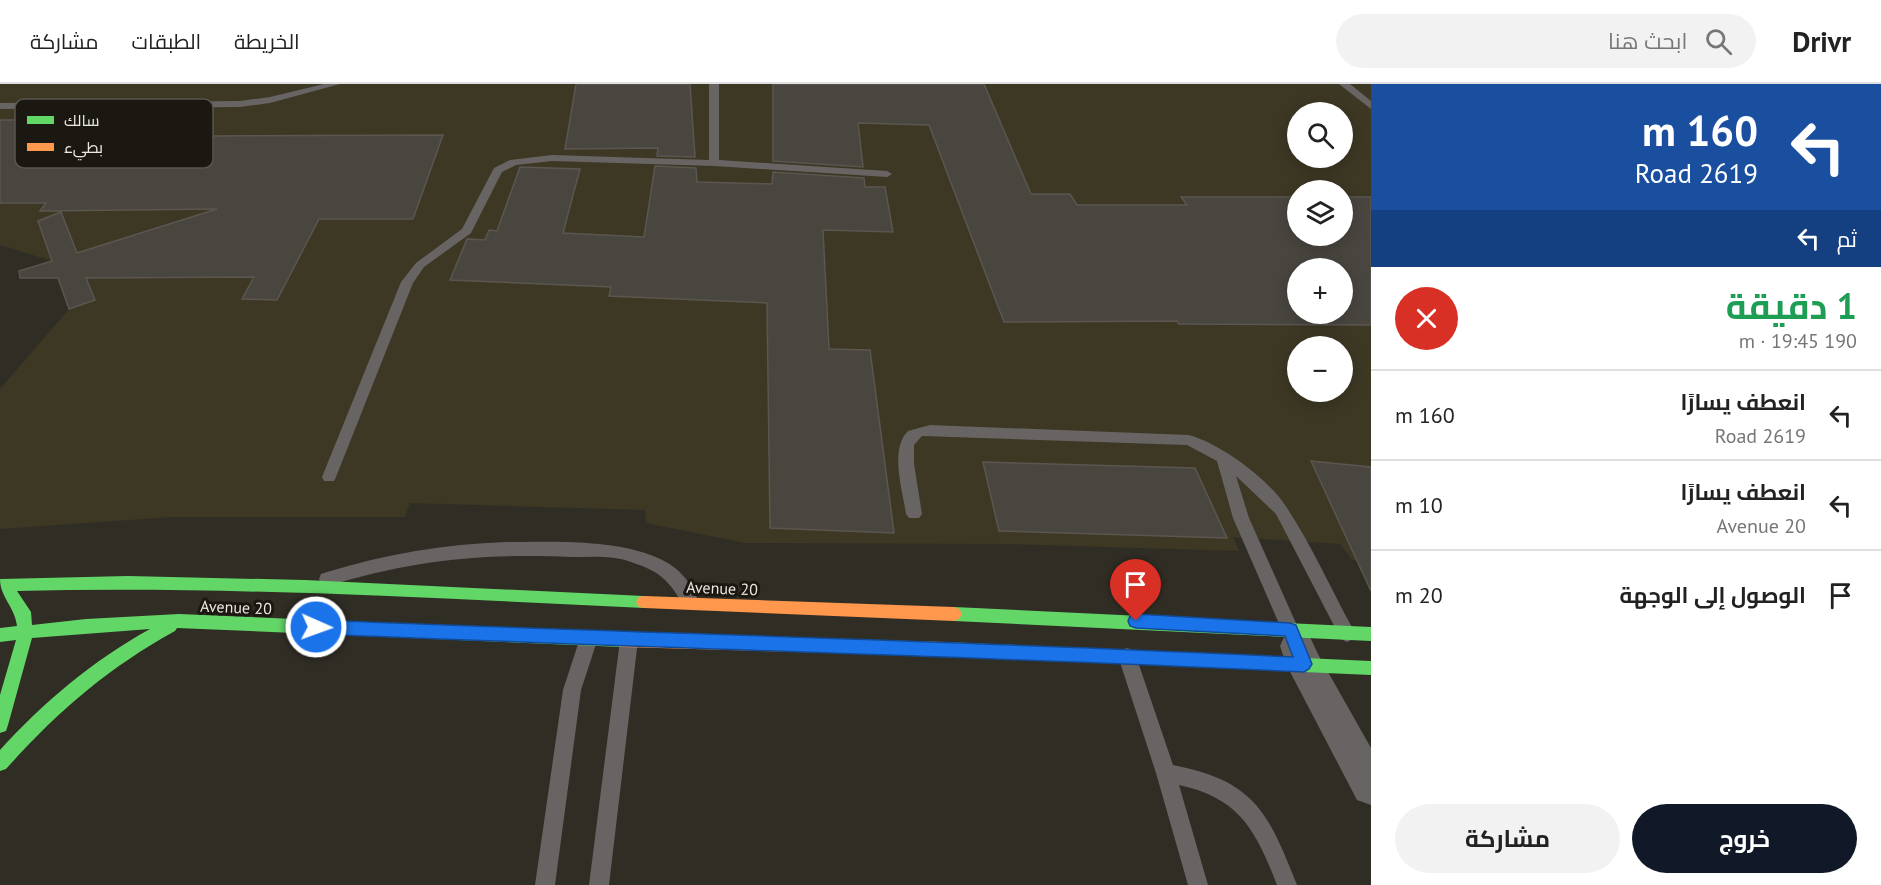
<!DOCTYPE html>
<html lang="ar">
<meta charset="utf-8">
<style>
:root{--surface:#fff;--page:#f2f2f2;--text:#222;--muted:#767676;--line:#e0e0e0;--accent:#111827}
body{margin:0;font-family:"PT Sans",Cairo,sans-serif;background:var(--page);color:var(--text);direction:rtl;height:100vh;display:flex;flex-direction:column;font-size:22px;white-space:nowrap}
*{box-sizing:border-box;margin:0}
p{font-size:20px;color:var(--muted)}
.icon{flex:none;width:33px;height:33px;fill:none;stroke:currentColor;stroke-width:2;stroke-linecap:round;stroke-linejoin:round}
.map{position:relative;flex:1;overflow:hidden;direction:ltr}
.panel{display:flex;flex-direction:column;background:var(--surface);width:510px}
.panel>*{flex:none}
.hud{background:#1a4fa0;color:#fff;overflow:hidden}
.fabs{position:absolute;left:1287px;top:18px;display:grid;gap:12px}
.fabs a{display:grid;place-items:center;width:66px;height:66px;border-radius:50%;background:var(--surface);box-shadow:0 3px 15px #0003;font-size:30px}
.pin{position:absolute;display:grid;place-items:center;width:51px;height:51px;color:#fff;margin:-62px -26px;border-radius:50% 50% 50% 0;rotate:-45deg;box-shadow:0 0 6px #0007}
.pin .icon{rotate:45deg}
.me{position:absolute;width:66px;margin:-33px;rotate:92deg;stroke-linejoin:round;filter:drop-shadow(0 0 4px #0008)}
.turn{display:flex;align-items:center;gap:21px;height:126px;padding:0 24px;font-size:27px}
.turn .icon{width:78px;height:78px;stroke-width:2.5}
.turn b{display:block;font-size:42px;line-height:51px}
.then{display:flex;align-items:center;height:57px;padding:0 24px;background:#0003;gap:12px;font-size:22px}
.round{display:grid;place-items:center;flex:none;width:63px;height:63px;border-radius:32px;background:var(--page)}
.head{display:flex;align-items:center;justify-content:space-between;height:102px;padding:0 24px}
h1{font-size:36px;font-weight:700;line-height:45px;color:#1e9e55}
.primary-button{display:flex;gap:12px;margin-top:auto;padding:12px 24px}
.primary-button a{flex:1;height:69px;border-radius:36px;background:var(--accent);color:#fff;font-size:24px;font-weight:700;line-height:69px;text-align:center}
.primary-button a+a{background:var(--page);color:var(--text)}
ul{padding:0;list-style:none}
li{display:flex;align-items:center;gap:18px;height:90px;padding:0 24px;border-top:2px solid var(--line)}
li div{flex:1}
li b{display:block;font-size:22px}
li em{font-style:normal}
header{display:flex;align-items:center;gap:36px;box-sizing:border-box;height:84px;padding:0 30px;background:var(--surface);border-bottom:2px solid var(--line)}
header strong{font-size:28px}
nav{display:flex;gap:33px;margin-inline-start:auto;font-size:21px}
.search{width:420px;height:54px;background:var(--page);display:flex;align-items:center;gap:15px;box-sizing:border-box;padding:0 21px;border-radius:33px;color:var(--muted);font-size:22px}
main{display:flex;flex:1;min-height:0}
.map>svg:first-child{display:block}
.built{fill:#3d3824;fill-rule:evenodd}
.building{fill:#49453f;stroke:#5b5650;stroke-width:1.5;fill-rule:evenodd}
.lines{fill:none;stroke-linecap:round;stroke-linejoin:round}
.lane{fill:#676463;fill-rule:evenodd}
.street{fill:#676463;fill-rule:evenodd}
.fast{fill:#63d668;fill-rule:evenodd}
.slow{fill:#ff974d;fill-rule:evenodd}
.route{fill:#1a73e8;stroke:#114b97;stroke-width:1.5}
.labels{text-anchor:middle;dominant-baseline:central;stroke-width:6;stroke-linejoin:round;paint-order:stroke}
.street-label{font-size:16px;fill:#eae8df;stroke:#1a1811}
.key{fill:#1a1811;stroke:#58564f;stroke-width:1.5}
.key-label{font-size:16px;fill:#eae8df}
</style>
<header>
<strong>Drivr</strong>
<div class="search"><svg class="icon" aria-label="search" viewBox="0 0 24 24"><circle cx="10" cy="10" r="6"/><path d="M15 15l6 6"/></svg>ابحث هنا</div>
<nav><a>الخريطة</a><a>الطبقات</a><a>مشاركة</a></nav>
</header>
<main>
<section class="panel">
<div class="hud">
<div class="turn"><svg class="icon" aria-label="left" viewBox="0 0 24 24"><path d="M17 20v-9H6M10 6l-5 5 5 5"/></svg><div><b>160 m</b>Road 2619</div></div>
<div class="then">ثم<svg class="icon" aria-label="left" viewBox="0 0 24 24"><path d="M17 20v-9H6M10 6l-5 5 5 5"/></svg></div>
</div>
<div class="head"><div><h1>1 دقيقة</h1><p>190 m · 19:45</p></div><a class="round" style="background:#d93025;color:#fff"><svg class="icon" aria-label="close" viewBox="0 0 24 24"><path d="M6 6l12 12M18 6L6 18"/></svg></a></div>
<ul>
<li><svg class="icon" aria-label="left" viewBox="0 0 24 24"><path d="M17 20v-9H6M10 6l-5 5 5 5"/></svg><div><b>انعطف يسارًا</b><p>Road 2619</p></div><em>160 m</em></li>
<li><svg class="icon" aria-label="left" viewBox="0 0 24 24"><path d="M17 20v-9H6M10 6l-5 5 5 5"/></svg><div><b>انعطف يسارًا</b><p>Avenue 20</p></div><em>10 m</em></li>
<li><svg class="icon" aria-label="arrive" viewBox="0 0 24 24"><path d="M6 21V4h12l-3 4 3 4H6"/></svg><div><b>الوصول إلى الوجهة</b></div><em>20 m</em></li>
</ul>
<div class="primary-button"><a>خروج</a><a>مشاركة</a></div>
</section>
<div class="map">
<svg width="1371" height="801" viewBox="0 0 1371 801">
<rect width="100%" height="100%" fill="#302d25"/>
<path class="built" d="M 0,0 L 1371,0 L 1371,478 L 1352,476 L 1340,460 L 1233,453 L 1239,467 L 1011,460 L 745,459 L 646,439 L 645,426 L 410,419 L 405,433 L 172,433 L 0,445 L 0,305 L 69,225 L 52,177 L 0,161 ZM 1298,28 L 1342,28 L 1342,74 L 1298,74 ZM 1298,106 L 1342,106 L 1342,152 L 1298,152 ZM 1298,184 L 1342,184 L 1342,230 L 1298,230 ZM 1298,262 L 1342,262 L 1342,308 L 1298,308 Z"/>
<g class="building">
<polygon points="576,0 690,0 695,73 657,72 658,64 565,65"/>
<path d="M 773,0 L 984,0 L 1031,110 L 1070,110 L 1077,121 L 1187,121 L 1181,113 L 1298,113 L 1298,152 L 1342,152 L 1342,113 L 1371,113 L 1371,241 L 1179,240 L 1177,237 L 1004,238 L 929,41 L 858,39 L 863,83 L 773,77 ZM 1298,184 L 1342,184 L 1342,230 L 1298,230 Z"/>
<polygon points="0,36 58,36 47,47 93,47 75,67 186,66 197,52 443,51 413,135 319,135 277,216 242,215 254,193 86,194 95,216 69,225 58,194 20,194 19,187 52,177 38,137 61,128 77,169 217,125 40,127 46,119 0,119"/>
<polygon points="655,82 696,84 697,98 772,100 773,88 864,94 865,103 885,103 893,148 823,146 829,265 870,266 894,449 770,444 767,219 609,212 611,203 450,196 467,155 485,156 489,146 497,147 520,83 580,85 563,149 644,153"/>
<polygon points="1311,377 1371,383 1371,507"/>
<polygon points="983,378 1195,384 1227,454 999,447"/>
</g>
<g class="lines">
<g class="lane">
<polygon points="324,0 340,0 270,19 240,23 0,25 0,19 240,17 270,13"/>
<polygon points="709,0 719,0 719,76 887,87 892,90 887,93 714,82 552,77 516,81 502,88 471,149 424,183 413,199 336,393 334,397 324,397 322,393 401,198 416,179 462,145 494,84 510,76 552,71 709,76"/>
<polygon points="1339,0 1350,0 1371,17 1371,25"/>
<path d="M 930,341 L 1189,351 C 1221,360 1269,395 1287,424 C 1312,462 1331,505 1353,545 L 1356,550 L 1353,555 L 1347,558 L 1341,555 L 1276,430 L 1236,392 L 1249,434 L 1299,546 L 1296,551 L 1290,554 L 1284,551 L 1233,434 L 1217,377 L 1187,361 L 922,352 L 914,361 L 914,380 L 922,430 L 919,434 L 909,434 L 906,430 C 903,407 889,366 908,347 Z"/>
<path d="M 506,458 C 555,458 654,452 686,495 C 691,502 696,511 699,519 L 697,524 L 691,526 L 685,524 C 670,498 662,488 631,478 C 613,471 591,473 572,473 C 483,469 413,476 327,502 L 321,500 L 319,495 L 321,490 L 327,488 C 386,470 444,460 506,458 Z"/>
<polygon points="589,546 595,549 598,554 581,606 555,801 535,801 563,606 580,554 583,549"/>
<polygon points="629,548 635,551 638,556 609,801 589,801 620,556 623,551"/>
<path d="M 1127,564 L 1133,566 L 1136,572 L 1173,681 C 1255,697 1268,728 1297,801 L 1277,801 C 1256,747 1240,714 1179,701 L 1208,801 L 1188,801 L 1156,689 L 1118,572 L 1121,566 Z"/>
</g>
<polygon class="street" points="1297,547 1309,551 1319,572 1371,664 1371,721 1357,716 1286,580 1280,562 1285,551"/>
<g class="fast">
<path d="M 128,492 L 305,496 L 644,512 L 649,513 L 652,518 L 649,523 L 644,524 C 435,514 226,502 17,507 L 31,528 L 32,541 L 86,535 L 179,530 L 622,549 L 628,551 L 630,556 L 628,561 L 622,563 L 177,544 L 175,547 C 108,584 58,627 6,685 L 0,687 L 0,666 C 44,618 92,577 150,545 L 32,554 L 8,641 L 6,647 L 0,649 L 0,611 L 16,556 L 0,558 L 0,544 L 17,542 C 15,523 0,513 0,495 Z"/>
<polygon points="954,523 1371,543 1371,557 954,537 949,535 946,530 949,525"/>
<polygon points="946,558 1371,577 1371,591 946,572 940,570 938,565 940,560"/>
</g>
<g class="slow">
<polygon points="644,512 954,523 959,525 962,530 959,535 954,537 644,524 639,523 636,518 639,513"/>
<polygon points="622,549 946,558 952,560 954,565 952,570 946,572 622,563 616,561 614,556 616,551"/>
</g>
</g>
<path class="route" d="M 1136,530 L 1290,539 L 1296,541 L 1312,580 L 1309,585 L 1304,588 C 975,572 645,564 316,550 L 310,548 L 308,543 L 310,538 L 316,536 C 641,549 967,557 1293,573 L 1285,552 L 1136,544 L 1130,542 L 1128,537 L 1130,532 Z"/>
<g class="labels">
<g class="street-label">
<text transform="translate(722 504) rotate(2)">Avenue 20</text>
<text transform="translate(236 523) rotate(2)">Avenue 20</text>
</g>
</g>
<rect x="15" y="15" width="198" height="69" rx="9" class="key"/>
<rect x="27" y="32" width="27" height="8" fill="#63d668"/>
<rect x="27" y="59" width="27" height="8" fill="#ff974d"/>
<g class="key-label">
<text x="64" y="42">سالك</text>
<text x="64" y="69">بطيء</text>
</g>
</svg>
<div class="fabs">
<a><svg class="icon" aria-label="search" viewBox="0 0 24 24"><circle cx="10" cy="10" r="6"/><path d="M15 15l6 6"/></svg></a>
<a><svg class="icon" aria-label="layers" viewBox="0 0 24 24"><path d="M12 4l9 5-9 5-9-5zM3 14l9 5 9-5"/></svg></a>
<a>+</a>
<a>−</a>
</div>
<div class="pin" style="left:1136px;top:537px;background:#d93025"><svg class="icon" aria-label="arrive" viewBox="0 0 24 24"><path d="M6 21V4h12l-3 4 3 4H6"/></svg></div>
<svg class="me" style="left:316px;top:543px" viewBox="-20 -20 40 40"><circle r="17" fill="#1a73e8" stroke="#fff" stroke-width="3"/><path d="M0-11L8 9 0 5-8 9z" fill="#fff"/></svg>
</div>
</main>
